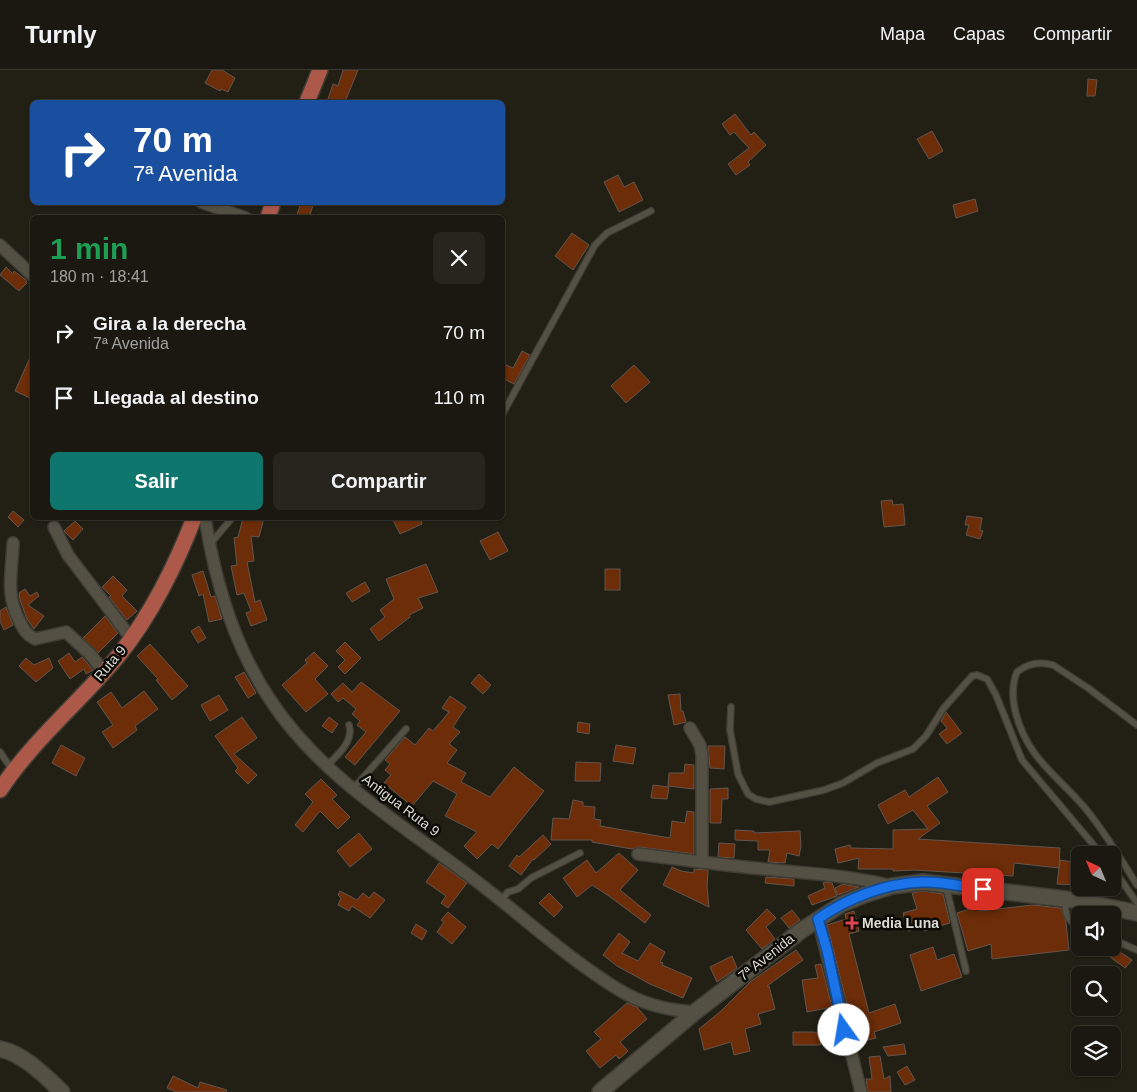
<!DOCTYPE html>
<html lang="es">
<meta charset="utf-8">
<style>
:root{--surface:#1a1810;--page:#27251e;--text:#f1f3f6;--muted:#9fa09f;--line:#383730;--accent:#0f766e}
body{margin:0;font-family:Arial,sans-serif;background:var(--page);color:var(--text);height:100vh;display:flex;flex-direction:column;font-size:19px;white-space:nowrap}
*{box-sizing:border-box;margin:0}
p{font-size:16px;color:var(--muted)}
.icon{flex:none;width:28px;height:28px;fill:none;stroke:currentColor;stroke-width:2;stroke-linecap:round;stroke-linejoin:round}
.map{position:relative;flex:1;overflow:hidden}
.details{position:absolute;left:30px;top:145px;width:475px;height:305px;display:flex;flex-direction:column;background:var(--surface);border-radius:8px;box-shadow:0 1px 4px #0004,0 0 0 1px var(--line)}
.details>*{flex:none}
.banner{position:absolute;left:30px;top:30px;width:475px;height:105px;border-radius:8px;box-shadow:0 1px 4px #0004,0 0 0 1px var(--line);background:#1a4fa0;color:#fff;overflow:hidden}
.needle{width:32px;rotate:316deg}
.buttons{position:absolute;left:1071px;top:776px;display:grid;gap:10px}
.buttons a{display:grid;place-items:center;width:50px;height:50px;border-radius:8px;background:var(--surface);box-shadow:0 1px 4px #0004,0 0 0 1px var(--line);font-size:25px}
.pin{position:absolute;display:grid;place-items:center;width:42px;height:42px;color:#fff;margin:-21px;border-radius:10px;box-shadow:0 2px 8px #0006}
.me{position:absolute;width:55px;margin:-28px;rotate:347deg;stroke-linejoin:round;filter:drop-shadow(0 0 4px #0008)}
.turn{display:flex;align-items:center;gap:18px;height:105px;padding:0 20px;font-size:22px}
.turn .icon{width:65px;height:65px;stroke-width:2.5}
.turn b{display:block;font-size:35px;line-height:42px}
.round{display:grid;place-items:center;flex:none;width:52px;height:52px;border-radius:8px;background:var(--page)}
.head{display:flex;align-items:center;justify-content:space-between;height:85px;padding:0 20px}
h1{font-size:30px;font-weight:700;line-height:38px;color:#1e9e55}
.primary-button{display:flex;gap:10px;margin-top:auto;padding:10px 20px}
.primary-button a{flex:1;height:58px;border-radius:8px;background:var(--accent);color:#fff;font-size:20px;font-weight:700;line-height:58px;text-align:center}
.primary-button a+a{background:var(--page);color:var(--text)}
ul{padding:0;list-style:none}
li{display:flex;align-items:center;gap:15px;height:65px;padding:0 20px}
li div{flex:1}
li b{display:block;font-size:19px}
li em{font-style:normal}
header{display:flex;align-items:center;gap:30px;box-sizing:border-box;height:70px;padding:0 25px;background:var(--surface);border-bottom:1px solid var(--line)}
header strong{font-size:24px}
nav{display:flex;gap:28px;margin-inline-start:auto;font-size:18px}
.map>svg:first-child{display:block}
.building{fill:#6d2d08;stroke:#62554f}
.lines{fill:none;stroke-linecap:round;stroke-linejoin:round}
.service-casing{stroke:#3e3c34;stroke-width:8}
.minor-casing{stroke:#3e3c34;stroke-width:14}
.secondary-casing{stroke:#3e3c34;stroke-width:18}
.primary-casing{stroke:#3e3c34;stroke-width:18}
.service{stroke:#545144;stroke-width:5.5}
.minor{stroke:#545144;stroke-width:11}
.secondary{stroke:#545144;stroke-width:15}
.primary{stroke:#ac5949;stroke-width:15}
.route-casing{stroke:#114b97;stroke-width:12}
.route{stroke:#1a73e8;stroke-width:9}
.health-dot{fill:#e0444e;stroke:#0b0a06;stroke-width:2}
.labels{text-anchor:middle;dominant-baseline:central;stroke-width:5;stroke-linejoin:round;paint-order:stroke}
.street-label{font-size:14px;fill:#dcdbd3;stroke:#0b0a06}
.poi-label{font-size:14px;font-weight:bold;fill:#dcdbd3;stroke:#0b0a06;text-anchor:start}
</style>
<header>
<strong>Turnly</strong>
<nav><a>Mapa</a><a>Capas</a><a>Compartir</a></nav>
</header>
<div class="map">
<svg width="1137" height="1022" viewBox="0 0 1137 1022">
<rect width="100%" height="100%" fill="#222015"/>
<g class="building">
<polygon points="212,0 222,0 235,8 228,22 221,19 220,21 205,13"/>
<polygon points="343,0 358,0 345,32 327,32 333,14 338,16"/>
<polygon points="1088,9 1097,10 1095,26 1087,26"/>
<polygon points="735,44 751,65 754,62 766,75 748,92 750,95 736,105 728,94 749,78 734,62 730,65 722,54"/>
<polygon points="932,61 943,81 929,89 917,69"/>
<polygon points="618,105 624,117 634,112 643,130 619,142 604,112"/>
<polygon points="975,129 978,141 956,148 953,135"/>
<polygon points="301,132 314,132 309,148 296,148"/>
<polygon points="572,163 589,175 573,200 555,186"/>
<polygon points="6,197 13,204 14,201 26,210 27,213 19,221 0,205"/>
<polygon points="522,281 530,285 514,314 502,308 502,293 513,298"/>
<polygon points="32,283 32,329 15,321"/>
<polygon points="634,295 650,312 626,333 611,316"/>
<polygon points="892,430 893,435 903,434 905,455 884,457 881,431"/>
<polygon points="13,441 24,450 18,457 8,447"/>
<polygon points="967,446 982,448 980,460 983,461 980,469 966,465 969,455 965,455"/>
<polygon points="243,448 264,448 259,467 251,466 254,491 247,492 255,532 260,530 267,550 251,556 246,543 251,541 244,523 237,525 231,496 237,495 234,468 238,467"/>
<polygon points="392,448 420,448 422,454 400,464"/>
<polygon points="75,451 83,459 73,470 64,461"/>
<polygon points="498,462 508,481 490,490 480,471"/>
<polygon points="426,494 438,522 418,528 423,538 409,545 410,547 379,571 370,559 385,547 380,540 394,529 386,509"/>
<rect x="605" y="499" width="15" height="21"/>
<polygon points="203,501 211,527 215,526 222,549 209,552 203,524 199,526 192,505"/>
<polygon points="113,506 127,520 122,526 137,541 127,550 109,527 111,526 102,517"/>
<polygon points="365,512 370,521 352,532 346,523"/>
<polygon points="25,519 30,526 37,522 39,526 28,535 44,546 34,559 27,549 20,530 19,523"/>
<polygon points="6,537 13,555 4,560 0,551 0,541"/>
<polygon points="105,546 118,563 98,583 83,568"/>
<polygon points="199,556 206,568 198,573 191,561"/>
<polygon points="345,572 361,588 345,604 338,597 345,590 336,581"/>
<polygon points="150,574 188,616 172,630 156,610 158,609 137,586"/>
<polygon points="314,582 328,596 315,609 328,624 306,642 282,615 307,593 305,590"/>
<polygon points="69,583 75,592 82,587 93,600 86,604 84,599 70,609 58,591"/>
<polygon points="26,588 34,595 49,588 53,598 36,612 19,596"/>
<polygon points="244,602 256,623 248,628 235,607"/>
<polygon points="479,604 491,615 483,624 471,613"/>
<polygon points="361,612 400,641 355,695 345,687 366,662 357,655 360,651 352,644 356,639 343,628 338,632 331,624 343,613 352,622"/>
<polygon points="144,621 158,639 135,656 137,660 113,678 102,662 113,655 97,632 111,622 122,638"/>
<polygon points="680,624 681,641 683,641 686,652 674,655 668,625"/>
<polygon points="219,625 228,640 210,651 201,635"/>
<polygon points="450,626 466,637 453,657 460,662 449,674 457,680 447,693 466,703 461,712 490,727 514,697 544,721 498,779 492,774 477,789 464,776 477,762 445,746 457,724 433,711 412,736 384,713 391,705 385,700 390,694 385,690 405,667 415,675 429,658 433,661 449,642 442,638"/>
<polygon points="946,642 962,663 947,674 939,664 947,658 941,651"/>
<polygon points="242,647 257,668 234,684 257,705 248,714 235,701 238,698 215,666"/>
<polygon points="329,647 338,654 332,663 322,656"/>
<polygon points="578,652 590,654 589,664 577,662"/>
<polygon points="61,675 85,688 76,706 52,693"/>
<polygon points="616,675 636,678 633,694 613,691"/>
<polygon points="708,676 725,676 724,699 710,698"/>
<polygon points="576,692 601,693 600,711 575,711"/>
<polygon points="685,694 694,695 694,719 668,716 669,703 684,703"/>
<polygon points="938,707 948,722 927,736 940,753 918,769 1060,778 1059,798 1014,793 1013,806 914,800 893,801 893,799 858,799 859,788 838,793 835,779 850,775 851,778 893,779 893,760 928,759 913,740 888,754 878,735 905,720 909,727"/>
<polygon points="321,709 337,725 332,729 350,747 338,759 320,741 303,762 295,755 313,732 305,724"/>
<polygon points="653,715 669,717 667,729 651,728"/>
<polygon points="728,718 728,729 722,729 721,753 710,753 710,719"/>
<polygon points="573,730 583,732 583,736 595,737 594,749 601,750 600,756 670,768 672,751 685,753 687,741 694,742 694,784 639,777 632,779 592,772 592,770 551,770 553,748 569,749"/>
<polygon points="735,760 754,761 754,763 800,761 801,776 799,786 787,783 785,793 768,792 770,780 758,780 758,771 735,770"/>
<polygon points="359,763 372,779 350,797 337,781"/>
<polygon points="543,765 551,774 534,790 533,789 521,805 509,796 517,785 519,787"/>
<polygon points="719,773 735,774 734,788 718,787"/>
<polygon points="619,783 638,800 620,820 651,845 645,853 609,826 592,815 577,827 563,808 587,790 596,803"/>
<polygon points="1060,790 1080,793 1080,815 1057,814"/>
<polygon points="439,793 467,813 448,838 441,833 446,826 426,812"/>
<polygon points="672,797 681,801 694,803 694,799 708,800 707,816 709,837 663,815"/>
<polygon points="766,807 794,809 794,816 765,813"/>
<polygon points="826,812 832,813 837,826 812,835 808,826 825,818 823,813"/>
<polygon points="843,814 847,815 859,817 838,825 835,818"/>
<polygon points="340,821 357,830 363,823 369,828 374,822 385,830 370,848 352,836 349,841 338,835 341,828 338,825"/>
<polygon points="923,821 943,824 950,853 924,861 922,857 908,861 903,843 917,839 912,823"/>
<polygon points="549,823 563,837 554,847 539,833"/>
<polygon points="1033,835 1061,838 1066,853 1069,880 992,889 991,874 968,881 957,843 979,836 980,841"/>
<polygon points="767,839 776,848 766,857 775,869 762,879 746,860"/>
<polygon points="792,840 800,850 789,858 781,848"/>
<polygon points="854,841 859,861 849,864 869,943 895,934 901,953 874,962 876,968 857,973 827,855 846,849 845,844"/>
<polygon points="448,842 466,857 452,874 437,862 444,852 441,850"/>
<polygon points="416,854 427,861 422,870 411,863"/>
<polygon points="619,863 630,872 622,883 638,891 650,873 665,882 660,892 663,893 662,895 692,908 683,928 650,914 617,896 603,885"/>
<polygon points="933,877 937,890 954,884 962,907 921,921 910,885"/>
<polygon points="1098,878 1114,878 1132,890 1125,898"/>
<polygon points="796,880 803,890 767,916 769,916 775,939 758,944 761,954 745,959 750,981 734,985 731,972 704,980 699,959 721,941 750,912"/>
<polygon points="732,886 737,898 717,912 710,897"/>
<polygon points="821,894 832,937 807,942 802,910 818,908 815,895"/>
<polygon points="627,933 637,937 647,949 620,972 628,981 619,989 616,985 600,998 586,981 601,969 594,962"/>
<polygon points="793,962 811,962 826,963 820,975 793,975"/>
<polygon points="904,974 906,984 888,986 883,977"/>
<polygon points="880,986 884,1009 890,1006 891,1022 868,1022 866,1009 872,1009 869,987"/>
<polygon points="907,996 915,1010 905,1015 897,1002"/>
<polygon points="173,1006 198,1018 200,1012 227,1020 226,1022 176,1022 167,1018"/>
</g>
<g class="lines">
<g class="service-casing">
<g id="service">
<polyline points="502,345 595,175 607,163 651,141"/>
<polyline points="211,473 232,448"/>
<polyline points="731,637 730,660 738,704 748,724 756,729 769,732 824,720 843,713 877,693 913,679 926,666 943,639 972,606 977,605 987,609 996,625 1022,690 1102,785"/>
<path d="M 1137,655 L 1088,618 L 1053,595 C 1039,591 1028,593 1017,602 C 1011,616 1012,629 1016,644 C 1028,689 1057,705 1085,738 C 1105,762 1121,789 1137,815"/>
<polyline points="0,682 13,701"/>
<path d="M 327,696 C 337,685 354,672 349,655"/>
<polyline points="353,719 406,659"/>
<polyline points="1112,797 1137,833"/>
<polyline points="946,816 966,901"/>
<path d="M 1065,829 C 1065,843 1066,851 1080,857"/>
<polyline points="501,830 508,822 518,819 531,808 580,783"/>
<polyline points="1112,869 1137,880"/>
</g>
</g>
<g class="minor-casing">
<g id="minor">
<polyline points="201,132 246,148"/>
<polyline points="0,175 32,205"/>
<path d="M 205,448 C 215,511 233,574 269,628 C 321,709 410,759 484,817 C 528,851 569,889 616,918 C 641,934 666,940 695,942"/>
<polyline points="54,457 68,485 131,568"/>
<path d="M 13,473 C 12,503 5,524 20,552 C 24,560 27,565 35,569 L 66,562 L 90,584 L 104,602"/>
<polyline points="690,658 700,675 702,685 702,792"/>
<path d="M 638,784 C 684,790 729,796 775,800 C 815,804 853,806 892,816"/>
<polyline points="818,849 861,1022"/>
</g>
</g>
<g class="secondary-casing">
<g id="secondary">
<path d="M 0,979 C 23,983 46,1007 62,1022"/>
<polyline points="600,1022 695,942 802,860 842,834 864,825 892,816 923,812 1073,830 1137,843"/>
</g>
</g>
<g class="primary-casing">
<g id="primary">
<polyline points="307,32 320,0"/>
<polyline points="268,148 273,132"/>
<path d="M 0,720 C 33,670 81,631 119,585 C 150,547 177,493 194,448"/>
</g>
</g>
<use href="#service" class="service"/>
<use href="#minor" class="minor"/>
<use href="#secondary" class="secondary"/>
<use href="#primary" class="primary"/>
</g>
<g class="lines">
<g class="route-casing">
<path id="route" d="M 844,960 L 827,880 L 818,849 C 847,828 887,813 922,812 C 942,811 964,817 983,819"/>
</g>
<use href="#route" class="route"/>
</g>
<path class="health-dot" d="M849.5 845.5h5v5h5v5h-5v5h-5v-5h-5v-5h5z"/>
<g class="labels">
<g class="street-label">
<text transform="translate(110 593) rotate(-50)">Ruta 9</text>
<text transform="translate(401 735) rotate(37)">Antigua Ruta 9</text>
<text transform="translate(766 887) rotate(-38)">7ª Avenida</text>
</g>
<g class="poi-label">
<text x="862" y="853">Media Luna</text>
</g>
</g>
</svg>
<div class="buttons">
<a><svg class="needle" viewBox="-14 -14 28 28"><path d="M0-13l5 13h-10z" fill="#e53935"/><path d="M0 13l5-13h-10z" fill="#9fa09f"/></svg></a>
<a><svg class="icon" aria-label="sound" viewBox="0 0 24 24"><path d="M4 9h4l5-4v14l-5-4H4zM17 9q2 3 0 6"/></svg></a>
<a><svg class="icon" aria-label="search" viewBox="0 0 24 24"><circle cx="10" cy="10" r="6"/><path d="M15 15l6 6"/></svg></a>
<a><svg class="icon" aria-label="layers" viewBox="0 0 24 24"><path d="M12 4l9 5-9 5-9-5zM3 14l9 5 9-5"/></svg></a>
</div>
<div class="pin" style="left:983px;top:819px;background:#d93025"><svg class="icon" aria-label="arrive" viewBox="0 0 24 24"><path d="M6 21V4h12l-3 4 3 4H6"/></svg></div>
<svg class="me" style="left:844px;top:960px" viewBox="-20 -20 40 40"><circle r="19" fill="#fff"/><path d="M0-13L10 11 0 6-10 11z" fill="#1a73e8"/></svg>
<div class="banner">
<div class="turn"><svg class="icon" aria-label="right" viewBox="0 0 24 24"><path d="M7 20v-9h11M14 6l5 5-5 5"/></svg><div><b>70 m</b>7ª Avenida</div></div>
</div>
<section class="details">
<div class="head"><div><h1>1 min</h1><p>180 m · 18:41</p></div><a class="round"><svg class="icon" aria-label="close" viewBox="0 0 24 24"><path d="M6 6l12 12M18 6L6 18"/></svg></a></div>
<ul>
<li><svg class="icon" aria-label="right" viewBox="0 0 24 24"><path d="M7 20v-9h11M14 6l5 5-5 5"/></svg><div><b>Gira a la derecha</b><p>7ª Avenida</p></div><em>70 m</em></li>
<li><svg class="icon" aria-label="arrive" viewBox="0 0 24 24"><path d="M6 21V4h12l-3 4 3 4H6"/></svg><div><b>Llegada al destino</b></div><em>110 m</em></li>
</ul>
<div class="primary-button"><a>Salir</a><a>Compartir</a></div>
</section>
</div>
